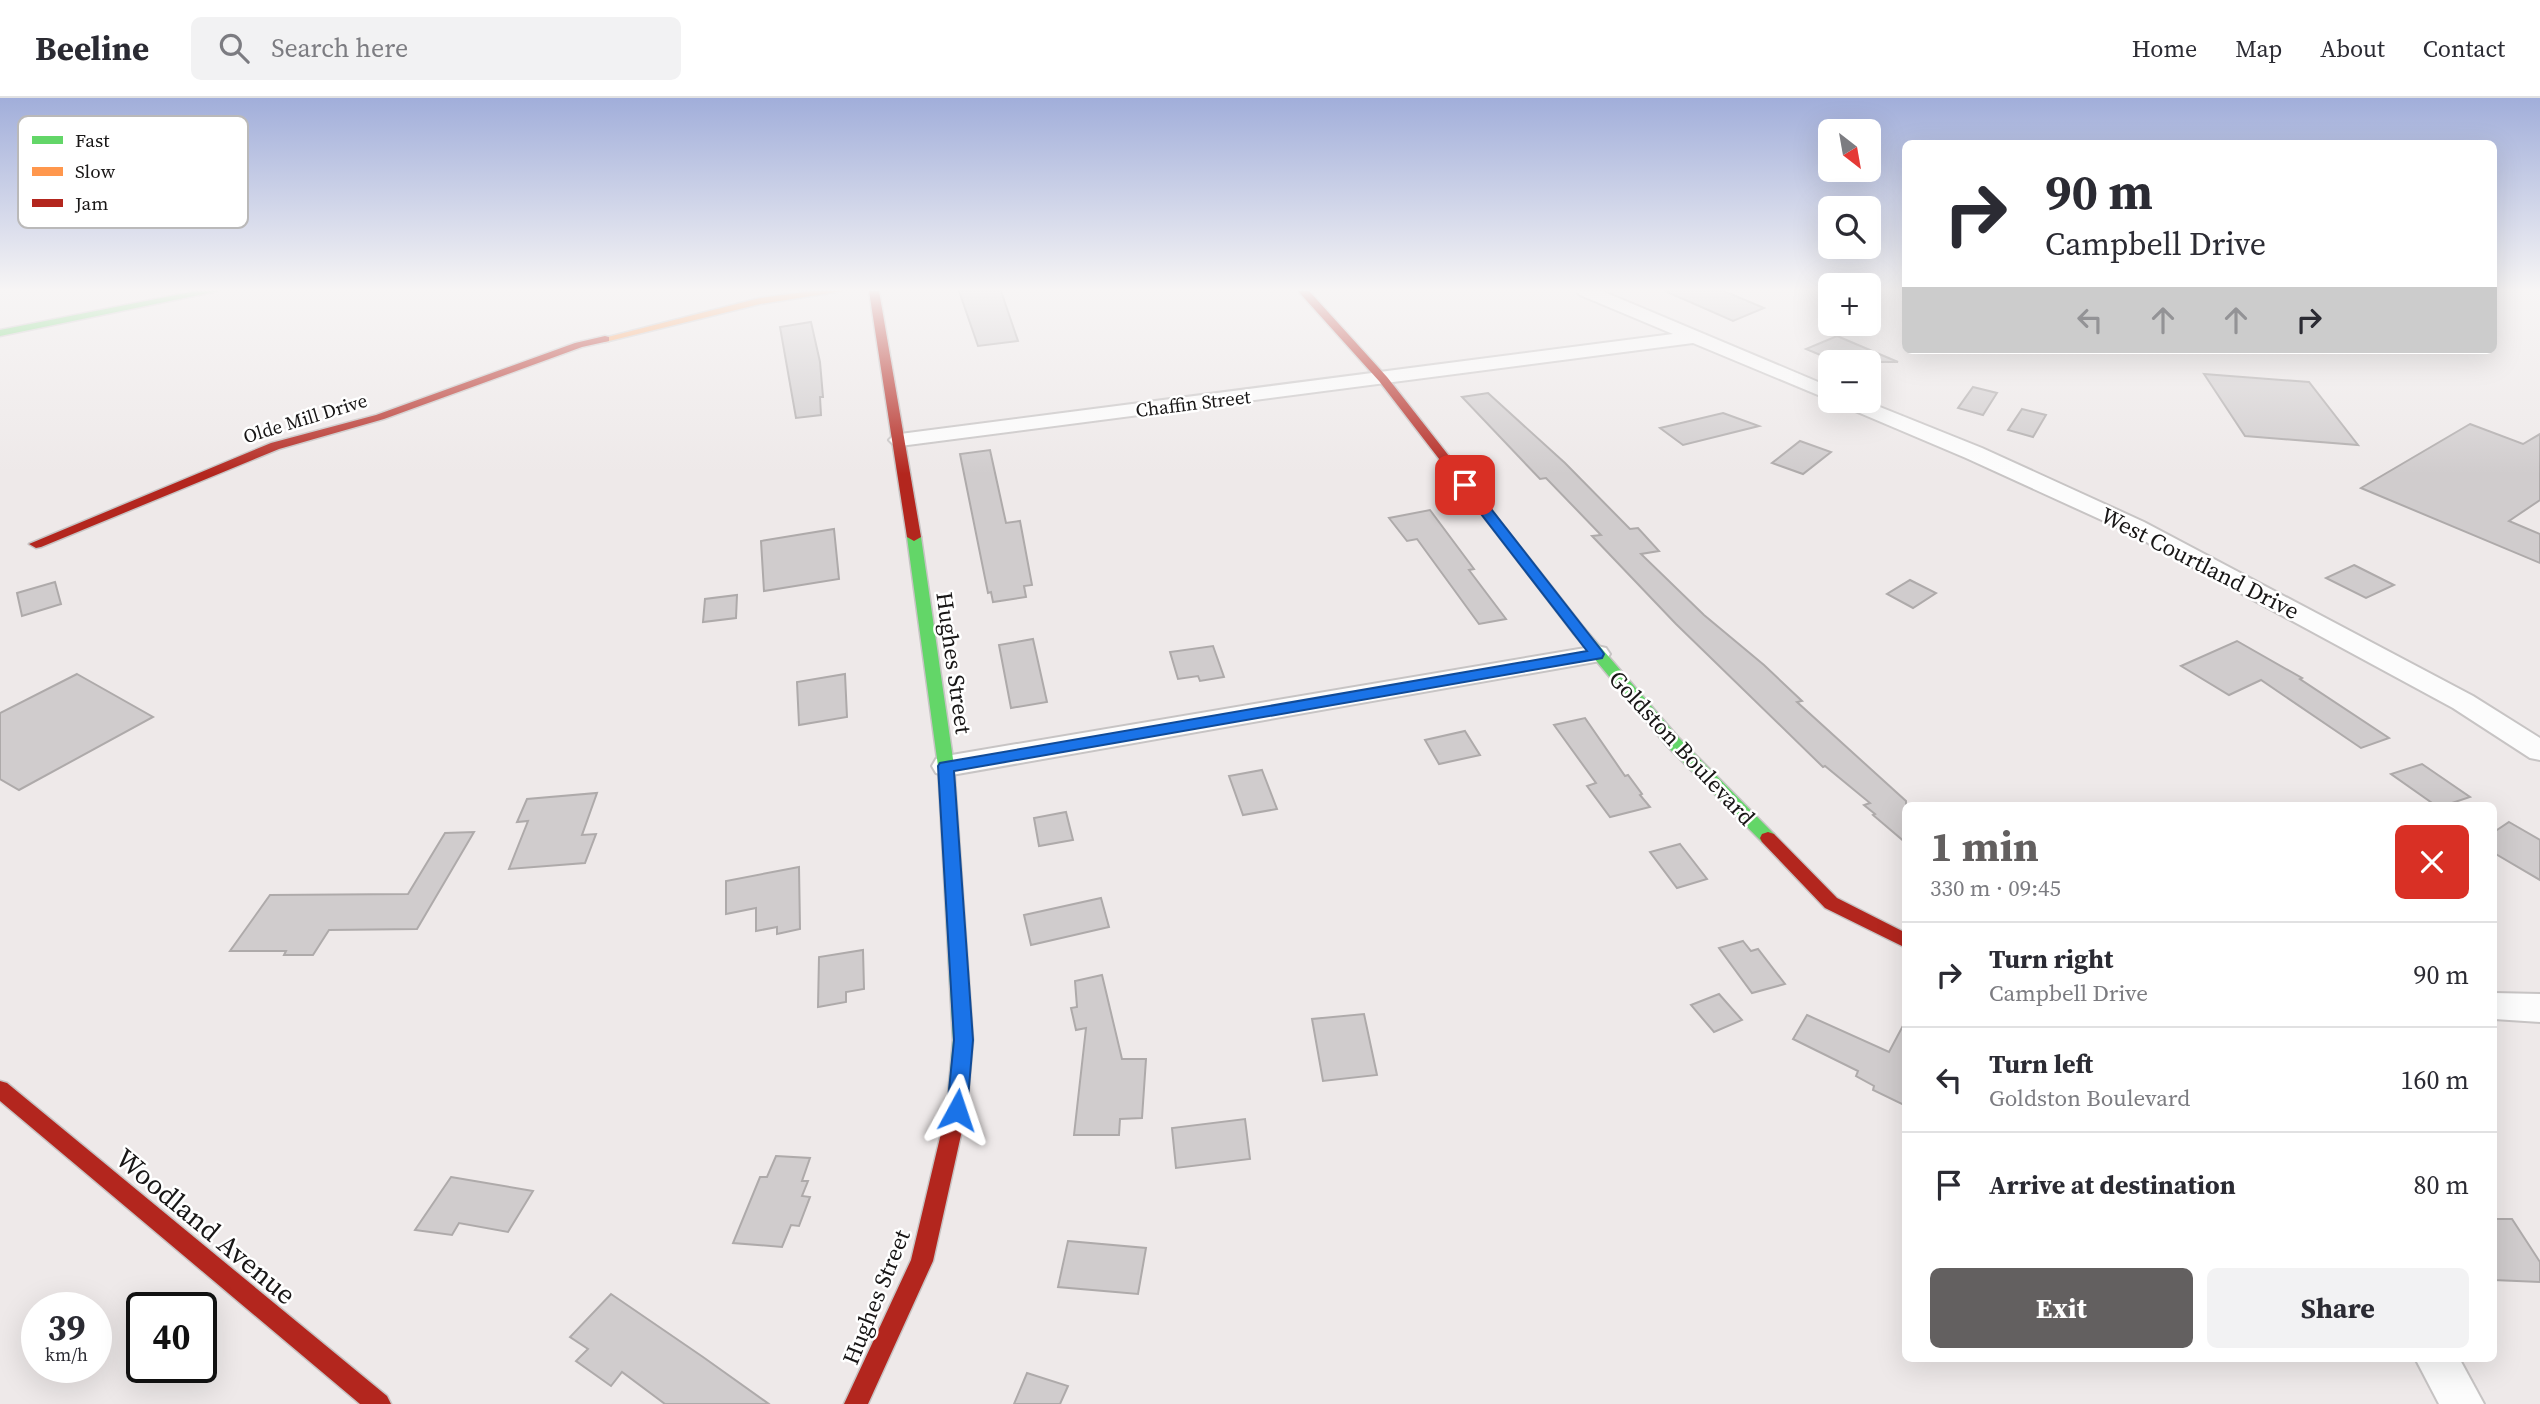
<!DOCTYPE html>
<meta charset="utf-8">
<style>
:root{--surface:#fff;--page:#f2f2f3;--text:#2b2b33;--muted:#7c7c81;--line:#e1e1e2;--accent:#636060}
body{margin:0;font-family:"Source Serif 4",serif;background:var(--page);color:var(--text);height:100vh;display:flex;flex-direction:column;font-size:26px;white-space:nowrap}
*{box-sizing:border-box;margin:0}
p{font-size:23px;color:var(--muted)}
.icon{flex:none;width:38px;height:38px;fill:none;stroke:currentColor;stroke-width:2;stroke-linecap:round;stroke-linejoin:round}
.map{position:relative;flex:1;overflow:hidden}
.sheet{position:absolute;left:1902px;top:704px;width:595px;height:560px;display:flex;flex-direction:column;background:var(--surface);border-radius:10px;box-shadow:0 7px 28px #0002}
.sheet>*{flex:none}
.banner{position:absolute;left:1902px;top:42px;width:595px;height:214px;border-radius:10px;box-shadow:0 7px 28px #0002;background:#fff;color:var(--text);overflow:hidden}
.needle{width:46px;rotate:149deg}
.buttons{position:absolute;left:1818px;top:21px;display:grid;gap:14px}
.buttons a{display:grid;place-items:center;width:63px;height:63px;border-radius:10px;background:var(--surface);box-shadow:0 7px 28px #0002;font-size:35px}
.speed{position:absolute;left:21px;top:1194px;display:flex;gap:14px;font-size:35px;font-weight:700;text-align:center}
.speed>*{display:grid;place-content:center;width:91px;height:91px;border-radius:50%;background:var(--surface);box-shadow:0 7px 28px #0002;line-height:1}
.speed small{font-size:18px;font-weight:400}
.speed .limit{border:4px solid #111;border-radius:10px;background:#fff;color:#111}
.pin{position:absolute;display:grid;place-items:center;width:60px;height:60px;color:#fff;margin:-30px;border-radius:14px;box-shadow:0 4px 10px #0006}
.me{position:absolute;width:77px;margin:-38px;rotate:5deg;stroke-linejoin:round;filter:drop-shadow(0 0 5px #0008)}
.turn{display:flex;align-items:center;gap:24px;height:147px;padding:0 28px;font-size:32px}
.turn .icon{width:91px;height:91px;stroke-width:2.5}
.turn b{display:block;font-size:49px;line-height:60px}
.lanes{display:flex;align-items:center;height:66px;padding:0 28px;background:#0003;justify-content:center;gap:35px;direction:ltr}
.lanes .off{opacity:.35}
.round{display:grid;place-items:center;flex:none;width:74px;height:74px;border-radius:10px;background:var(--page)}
.summary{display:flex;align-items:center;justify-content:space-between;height:119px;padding:0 28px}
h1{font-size:42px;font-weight:700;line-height:52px;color:var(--accent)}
.cta{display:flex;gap:14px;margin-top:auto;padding:14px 28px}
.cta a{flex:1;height:80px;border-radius:10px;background:var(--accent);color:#fff;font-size:28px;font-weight:700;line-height:80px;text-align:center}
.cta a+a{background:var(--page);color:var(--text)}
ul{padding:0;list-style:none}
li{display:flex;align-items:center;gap:21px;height:105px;padding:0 28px;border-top:2px solid var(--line)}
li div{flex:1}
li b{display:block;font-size:26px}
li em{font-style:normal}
header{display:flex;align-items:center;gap:42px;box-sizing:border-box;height:98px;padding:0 35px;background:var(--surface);border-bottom:2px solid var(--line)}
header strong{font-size:33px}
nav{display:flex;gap:38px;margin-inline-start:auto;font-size:24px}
.search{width:490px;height:63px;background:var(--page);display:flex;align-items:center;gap:18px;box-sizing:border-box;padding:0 24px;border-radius:10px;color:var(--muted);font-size:26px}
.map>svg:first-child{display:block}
.building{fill:#d0cccd;stroke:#aeaaaa;stroke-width:2}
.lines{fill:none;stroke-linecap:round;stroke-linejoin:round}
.street-casing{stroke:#c7c4c4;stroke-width:4}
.fast-casing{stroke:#c7c4c4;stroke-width:3}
.slow-casing{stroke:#c7c4c4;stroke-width:3}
.jam-casing{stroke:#c7c4c4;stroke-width:3}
.street{fill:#fcfcfc;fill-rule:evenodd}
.fast{fill:#63d668;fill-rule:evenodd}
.slow{fill:#ff974d;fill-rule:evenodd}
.jam{fill:#b3261e;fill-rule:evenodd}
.route{fill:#1a73e8;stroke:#114b97;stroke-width:2}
.labels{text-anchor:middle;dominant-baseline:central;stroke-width:5;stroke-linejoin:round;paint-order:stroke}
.far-street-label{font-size:19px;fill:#181616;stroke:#fff}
.street-label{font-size:23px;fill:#181616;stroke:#fff}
.near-street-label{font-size:28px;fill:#181616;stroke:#fff}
.key{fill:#fff;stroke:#bab9b9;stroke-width:2}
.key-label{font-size:19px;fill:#181616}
</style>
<header>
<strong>Beeline</strong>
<div class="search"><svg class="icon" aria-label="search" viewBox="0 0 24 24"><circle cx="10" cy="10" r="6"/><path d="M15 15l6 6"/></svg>Search here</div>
<nav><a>Home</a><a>Map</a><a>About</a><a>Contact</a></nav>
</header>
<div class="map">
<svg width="2540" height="1306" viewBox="0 0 2540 1306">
<rect width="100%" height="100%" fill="#eee9e9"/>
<g class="building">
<polygon points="959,193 1001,193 1018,243 978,248"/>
<polygon points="1665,193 1724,193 1764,210 1733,223"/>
<polygon points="811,224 820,264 823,299 820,299 821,317 796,320 780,229"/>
<polygon points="1837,238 1898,264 1837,264 1806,251"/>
<polygon points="2204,276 2309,284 2358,347 2245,338"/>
<polygon points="1973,289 1997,295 1983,317 1958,310"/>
<polygon points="1488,295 1565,365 1630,431 1638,430 1659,453 1641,456 1704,517 1764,567 1802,603 1797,604 1906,703 1906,745 1873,717 1875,716 1864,707 1870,705 1825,668 1823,669 1676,526 1592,438 1601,437 1546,380 1540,381 1462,299"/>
<polygon points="2022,311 2046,317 2033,339 2008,332"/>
<polygon points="1723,315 1759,328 1683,347 1660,330"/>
<polygon points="2470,326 2523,346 2540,336 2540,402 2509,423 2540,436 2540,465 2361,390"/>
<polygon points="1800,343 1831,354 1803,376 1772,365"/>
<polygon points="990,352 1006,425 1020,423 1032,487 1024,488 1026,499 993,504 991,494 988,495 960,356"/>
<polygon points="1430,412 1474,471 1469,472 1506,521 1479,526 1417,441 1407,443 1389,420"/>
<polygon points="834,431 839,481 764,493 761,443"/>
<polygon points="2354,467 2394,487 2366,500 2326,480"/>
<polygon points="1910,482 1936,495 1913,510 1887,496"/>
<polygon points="55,484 61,506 22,518 17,495"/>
<polygon points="737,497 736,520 703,524 705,501"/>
<polygon points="1033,541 1047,604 1011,610 999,547"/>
<polygon points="2237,543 2302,580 2300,581 2389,640 2361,650 2261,582 2229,597 2181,568"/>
<polygon points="1213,548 1224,579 1200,583 1198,578 1178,581 1170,554"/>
<polygon points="77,576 153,619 19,692 0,681 0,615"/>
<polygon points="845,576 847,619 799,627 797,584"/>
<polygon points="1585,620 1625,678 1628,677 1642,696 1640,697 1650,709 1610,719 1587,688 1596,685 1554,627"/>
<polygon points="1465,633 1480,657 1439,666 1425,642"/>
<polygon points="2422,666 2470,699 2446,707 2435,707 2391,676"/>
<polygon points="1262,672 1277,711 1243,717 1229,678"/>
<polygon points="597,695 582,737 596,736 585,765 509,771 528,723 517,724 527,701"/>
<polygon points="1066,714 1073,742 1039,748 1034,720"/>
<polygon points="2509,724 2540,742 2540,782 2494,755 2494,734"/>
<polygon points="474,734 417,831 329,832 313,857 284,857 286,853 230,853 270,797 408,796 445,735"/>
<polygon points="1680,746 1707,781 1677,790 1650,754"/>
<polygon points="799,769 800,831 777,836 777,829 756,833 756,810 726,816 726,783"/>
<polygon points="1101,800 1109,829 1031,847 1024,817"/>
<polygon points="1743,843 1751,853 1758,851 1785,886 1752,895 1719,850"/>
<polygon points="863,852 864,891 846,894 846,904 818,909 819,859"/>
<polygon points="1102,877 1122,961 1146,961 1142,1020 1120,1021 1119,1037 1074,1037 1086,930 1076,932 1071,910 1077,909 1075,883"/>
<polygon points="1719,896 1742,922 1714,934 1691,907"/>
<polygon points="1364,916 1377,977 1323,983 1312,921"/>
<polygon points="1807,917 1889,954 1906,922 1906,1008 1873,992 1874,988 1856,978 1858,973 1793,941"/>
<polygon points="1245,1021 1250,1061 1176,1070 1172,1030"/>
<polygon points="776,1058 810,1060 802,1083 808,1083 802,1098 810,1099 799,1128 791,1127 782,1149 733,1145 760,1079 767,1079"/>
<polygon points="451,1079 533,1093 508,1134 459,1125 452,1137 415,1132"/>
<polygon points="2494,1121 2512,1121 2540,1164 2540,1184 2494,1182"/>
<polygon points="1068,1143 1146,1150 1138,1196 1058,1189"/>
<polygon points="611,1196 703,1259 769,1306 665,1306 622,1274 611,1288 576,1263 588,1251 570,1239"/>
<polygon points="1027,1275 1068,1288 1060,1306 1014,1306"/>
</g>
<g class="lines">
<g class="street-casing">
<g id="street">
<polygon points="1577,193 1602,193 1830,289 1830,302 1693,245 900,348 893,346 889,342 893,338 900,336 1673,236 1580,197"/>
<polygon points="1838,303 1865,303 1982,350 2144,424 2473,598 2540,640 2540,662 2530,660 2453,610 2128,434 1966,360 1841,307"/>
<polygon points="1597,548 1606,550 1610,556 1606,562 946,678 936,675 932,668 936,661 946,658"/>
<polygon points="2494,895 2540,896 2540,924 2494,921"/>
<polygon points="2415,1260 2459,1260 2484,1306 2439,1306"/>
</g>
</g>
<g class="fast-casing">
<g id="fast">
<polygon points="196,193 218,193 0,238 0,232"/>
<polygon points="914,435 921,439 954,668 973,942 967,1010 964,1016 957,1019 950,1016 947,1010 953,942 938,668 907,439"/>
<polygon points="1579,529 1584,530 1678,639 1774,736 1776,740 1774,744 1762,744 1666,647 1574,536 1572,533 1574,530"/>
</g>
</g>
<g class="slow-casing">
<polygon id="slow" points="812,193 842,193 760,206 605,244 600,241 760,200"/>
</g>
<g class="jam-casing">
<g id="jam">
<polygon points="869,193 879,193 921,439 914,443 907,439"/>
<polygon points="1298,193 1309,193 1387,279 1584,530 1586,533 1584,536 1574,536 1379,283"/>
<polygon points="605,238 609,239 609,243 582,249 384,321 279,351 41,449 36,450 29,446 271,345 376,317 575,245"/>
<polygon points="1768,734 1774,736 1837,800 1906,835 1906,850 1825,810 1762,744 1760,740 1762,736"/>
<polygon points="0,983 7,985 387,1298 391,1306 360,1306 0,1003"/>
<polygon points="957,1001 964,1004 967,1010 933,1163 868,1306 844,1306 911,1162 947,1010 950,1004"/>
</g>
</g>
<use href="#street" class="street"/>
<use href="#fast" class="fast"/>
<use href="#slow" class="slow"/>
<use href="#jam" class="jam"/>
</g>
<linearGradient id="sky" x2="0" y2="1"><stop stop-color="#a1aeda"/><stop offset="0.51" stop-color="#f7f5f5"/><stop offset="1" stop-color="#f7f5f5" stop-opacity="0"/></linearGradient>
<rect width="2540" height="376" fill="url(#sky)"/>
<polygon class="route" points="1465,383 1470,384 1602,553 1604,556 1602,560 954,673 973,942 967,1012 964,1019 957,1021 950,1019 947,1012 954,942 938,668 940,665 1587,553 1461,390 1461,384"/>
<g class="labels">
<g class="far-street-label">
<text transform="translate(1193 305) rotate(-7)">Chaffin Street</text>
<text transform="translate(305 320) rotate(-17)">Olde Mill Drive</text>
</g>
<g class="street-label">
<text transform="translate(2200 465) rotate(27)">West Courtland Drive</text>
<text transform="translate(954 565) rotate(82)">Hughes Street</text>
<text transform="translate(1682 650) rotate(47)">Goldston Boulevard</text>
<text transform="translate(876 1199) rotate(-68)">Hughes Street</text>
</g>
<g class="near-street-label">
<text transform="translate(206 1128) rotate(40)">Woodland Avenue</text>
</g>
</g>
<rect x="18" y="18" width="230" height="112" rx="10" class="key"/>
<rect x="32" y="38" width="31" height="8" fill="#63d668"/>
<rect x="32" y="69" width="31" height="9" fill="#ff974d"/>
<rect x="32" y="101" width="31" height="8" fill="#b3261e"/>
<g class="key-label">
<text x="75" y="49">Fast</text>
<text x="75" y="80">Slow</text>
<text x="75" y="112">Jam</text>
</g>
</svg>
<div class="buttons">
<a><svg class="needle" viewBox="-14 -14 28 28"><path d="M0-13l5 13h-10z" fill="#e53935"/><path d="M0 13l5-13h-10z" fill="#7c7c81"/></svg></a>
<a><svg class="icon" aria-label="search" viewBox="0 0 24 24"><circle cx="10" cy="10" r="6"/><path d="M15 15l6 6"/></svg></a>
<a>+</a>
<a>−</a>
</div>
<div class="speed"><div>39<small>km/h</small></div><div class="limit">40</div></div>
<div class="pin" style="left:1465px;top:387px;background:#d93025"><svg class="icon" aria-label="arrive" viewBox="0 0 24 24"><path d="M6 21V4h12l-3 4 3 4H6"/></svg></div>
<svg class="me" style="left:957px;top:1012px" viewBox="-20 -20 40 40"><path d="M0-17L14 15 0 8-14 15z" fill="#1a73e8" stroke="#fff" stroke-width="4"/></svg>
<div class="banner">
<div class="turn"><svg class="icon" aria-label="right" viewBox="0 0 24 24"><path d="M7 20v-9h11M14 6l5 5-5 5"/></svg><div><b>90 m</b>Campbell Drive</div></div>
<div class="lanes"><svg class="icon off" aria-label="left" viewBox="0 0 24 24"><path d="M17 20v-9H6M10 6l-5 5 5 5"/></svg><svg class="icon off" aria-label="ahead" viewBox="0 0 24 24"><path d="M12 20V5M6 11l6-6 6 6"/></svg><svg class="icon off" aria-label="ahead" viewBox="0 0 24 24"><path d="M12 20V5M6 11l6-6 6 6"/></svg><svg class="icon" aria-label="right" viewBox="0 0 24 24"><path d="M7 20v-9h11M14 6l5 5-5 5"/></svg></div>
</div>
<section class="sheet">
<div class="summary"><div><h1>1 min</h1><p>330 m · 09:45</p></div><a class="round" style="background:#d93025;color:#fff"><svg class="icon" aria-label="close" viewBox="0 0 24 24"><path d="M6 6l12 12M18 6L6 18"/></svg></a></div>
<ul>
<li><svg class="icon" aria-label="right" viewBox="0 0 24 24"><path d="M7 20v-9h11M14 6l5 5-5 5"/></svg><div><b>Turn right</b><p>Campbell Drive</p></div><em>90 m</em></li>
<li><svg class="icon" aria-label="left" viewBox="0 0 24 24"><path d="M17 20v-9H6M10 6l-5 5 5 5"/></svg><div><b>Turn left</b><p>Goldston Boulevard</p></div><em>160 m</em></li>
<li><svg class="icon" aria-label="arrive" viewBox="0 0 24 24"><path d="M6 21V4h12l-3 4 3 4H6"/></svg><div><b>Arrive at destination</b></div><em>80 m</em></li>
</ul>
<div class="cta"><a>Exit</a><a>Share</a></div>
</section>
</div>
